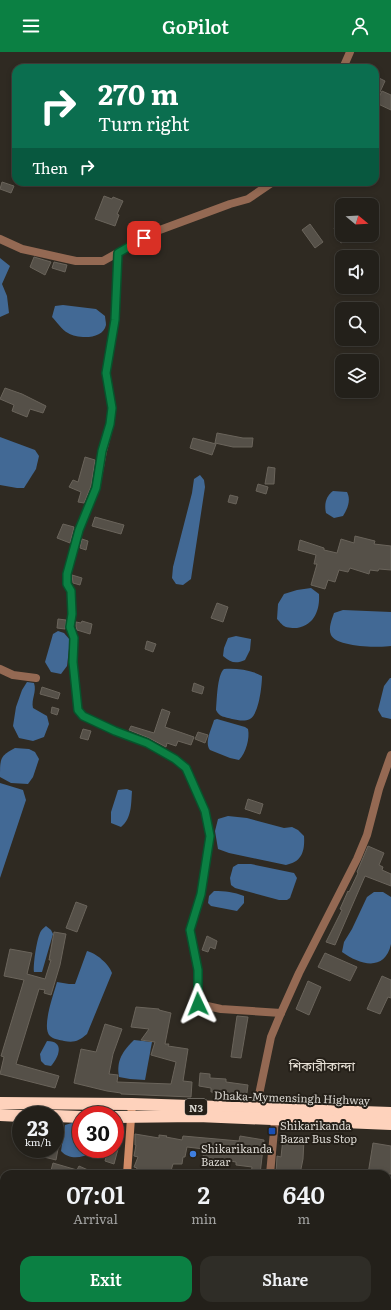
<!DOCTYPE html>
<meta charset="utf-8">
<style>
:root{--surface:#23201a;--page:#2f2d27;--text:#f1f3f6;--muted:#a3a3a2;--line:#403e39;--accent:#0b8043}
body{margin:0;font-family:Literata,"Noto Sans Bengali",serif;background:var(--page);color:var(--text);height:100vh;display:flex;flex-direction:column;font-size:15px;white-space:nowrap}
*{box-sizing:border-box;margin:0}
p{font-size:13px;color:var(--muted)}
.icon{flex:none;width:22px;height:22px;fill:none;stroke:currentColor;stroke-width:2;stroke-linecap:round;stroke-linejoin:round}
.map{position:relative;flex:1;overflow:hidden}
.sheet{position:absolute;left:0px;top:1118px;width:391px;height:140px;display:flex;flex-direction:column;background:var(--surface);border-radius:12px 12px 0 0;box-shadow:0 2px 6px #0003,0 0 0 1px var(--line)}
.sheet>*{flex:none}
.guide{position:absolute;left:12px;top:12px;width:367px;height:122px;border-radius:12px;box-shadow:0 2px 6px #0003,0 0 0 1px var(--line);background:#0b6e4f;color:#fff;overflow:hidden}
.needle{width:26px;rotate:108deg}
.fabs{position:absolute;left:335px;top:146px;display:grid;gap:8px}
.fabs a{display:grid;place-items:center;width:44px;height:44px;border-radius:8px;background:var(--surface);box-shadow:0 2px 6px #0003,0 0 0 1px var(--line);font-size:20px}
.speed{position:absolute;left:12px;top:1054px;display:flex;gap:8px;font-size:20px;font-weight:700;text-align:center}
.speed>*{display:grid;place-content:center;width:52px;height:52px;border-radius:50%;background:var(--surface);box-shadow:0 2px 6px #0003,0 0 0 1px var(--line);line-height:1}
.speed small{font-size:10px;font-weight:400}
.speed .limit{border:6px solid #d22;background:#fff;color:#111}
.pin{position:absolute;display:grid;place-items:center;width:34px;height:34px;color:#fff;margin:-17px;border-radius:8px;box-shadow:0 2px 6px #0006}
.me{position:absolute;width:44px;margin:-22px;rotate:358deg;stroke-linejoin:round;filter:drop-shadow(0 0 3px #0008)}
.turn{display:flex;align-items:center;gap:14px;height:84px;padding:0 20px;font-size:18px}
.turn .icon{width:52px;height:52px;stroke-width:2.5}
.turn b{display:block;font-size:28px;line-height:34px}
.then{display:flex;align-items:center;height:38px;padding:0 20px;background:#0003;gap:8px;font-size:15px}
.eta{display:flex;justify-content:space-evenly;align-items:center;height:68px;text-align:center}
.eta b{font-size:24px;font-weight:600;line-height:28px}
.primary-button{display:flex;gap:8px;margin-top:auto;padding:8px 20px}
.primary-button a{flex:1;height:46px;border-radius:12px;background:var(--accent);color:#fff;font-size:16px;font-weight:600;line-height:46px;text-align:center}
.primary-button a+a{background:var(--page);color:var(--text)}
header{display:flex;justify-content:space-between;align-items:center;height:52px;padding:0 20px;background:var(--accent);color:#fff;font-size:18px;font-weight:600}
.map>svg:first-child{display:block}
.water{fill:#426995}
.building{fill:#555048;stroke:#6a645b}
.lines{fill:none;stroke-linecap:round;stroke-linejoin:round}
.street{stroke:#946953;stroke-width:8}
.secondary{stroke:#d18c67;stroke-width:8}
.highway{stroke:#fed2bc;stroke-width:12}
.route-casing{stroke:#07532c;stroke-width:10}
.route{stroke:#0b8043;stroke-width:7}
.transit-dot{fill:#1a4fb4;stroke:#252019;stroke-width:1.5}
.shop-dot{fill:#3f7fe0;stroke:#252019;stroke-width:1.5}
.labels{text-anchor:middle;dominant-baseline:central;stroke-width:4;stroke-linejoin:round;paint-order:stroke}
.shield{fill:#252019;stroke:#a39f99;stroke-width:1}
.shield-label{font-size:10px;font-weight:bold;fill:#d9d6d0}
.street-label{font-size:11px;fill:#d9d6d0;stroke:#252019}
.poi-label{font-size:11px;fill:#d9d6d0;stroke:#252019;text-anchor:start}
.quarter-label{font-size:13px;fill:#e9e3d8;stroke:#252019}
</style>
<header><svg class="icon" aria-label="menu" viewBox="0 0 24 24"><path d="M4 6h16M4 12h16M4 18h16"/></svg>GoPilot<svg class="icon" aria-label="person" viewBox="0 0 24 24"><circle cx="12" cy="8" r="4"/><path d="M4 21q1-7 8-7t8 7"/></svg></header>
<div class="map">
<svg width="391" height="1258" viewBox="0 0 391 1258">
<rect width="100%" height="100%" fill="#2f2a22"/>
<g class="water">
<polygon points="0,206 10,214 2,232 7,244 9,261 0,265"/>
<path d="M 63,253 L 96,257 L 105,264 C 105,266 106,270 106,273 C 103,288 78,287 68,281 C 62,278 57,270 52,265 L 55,254 Z"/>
<polygon points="0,385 35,398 39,404 36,417 24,436 17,436 0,433"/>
<polygon points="200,423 204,428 205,435 191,527 183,533 176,532 172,526 173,515 192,441 194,427"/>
<path d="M 333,439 L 347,440 C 351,448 348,456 343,464 L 334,466 L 326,461 C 324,452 326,444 333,439 Z"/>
<path d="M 311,536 L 319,542 C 320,557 315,573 297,576 C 294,576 287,576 284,574 C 282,573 279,569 277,567 L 278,552 L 284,542 L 297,538 Z"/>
<path d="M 343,558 L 391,560 L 391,594 C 380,596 336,595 331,583 C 328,576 332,567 334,561 Z"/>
<polygon points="58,579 64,581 70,588 67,614 61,622 51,620 45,610 53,582"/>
<path d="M 236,584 L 251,587 L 250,598 L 245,608 C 236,612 231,611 223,604 L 224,596 L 228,586 Z"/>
<path d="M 224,617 C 236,616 252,618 262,624 C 262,633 259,662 250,667 C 244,670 238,668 232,667 C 225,665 219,665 216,658 C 217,648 217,623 224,617 Z"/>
<polygon points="390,626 391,626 391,667 382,665 378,658 384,634"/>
<path d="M 27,630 L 34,631 C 37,640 31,647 33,656 L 47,664 L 49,672 L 44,685 L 33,689 L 19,686 L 13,674 L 16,655 L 22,638 Z"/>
<path d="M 217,667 L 245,675 L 248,677 C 250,686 246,701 239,708 L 230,706 L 210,698 C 204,690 212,676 214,668 Z"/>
<path d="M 15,696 L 29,697 L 35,700 L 39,707 L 33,725 L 28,732 L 11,731 L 0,725 C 0,706 0,704 15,696 Z"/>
<polygon points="0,731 23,738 26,748 0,826"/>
<path d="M 127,737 L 132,739 C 131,752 132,766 121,775 L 111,771 L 111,760 L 118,738 Z"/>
<path d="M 228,764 L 247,766 L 284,776 L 292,775 L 298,778 L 304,784 C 305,799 302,810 286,813 L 229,801 L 218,797 L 215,779 L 218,767 Z"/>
<polygon points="238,812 251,812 294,821 297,826 290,846 287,848 279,848 235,836 231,833 230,826 233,815"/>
<path d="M 214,839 C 225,839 234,840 244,844 L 244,851 L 237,859 L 211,854 L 208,851 L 209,844 Z"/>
<path d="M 374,840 L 383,840 L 391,845 C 391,856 391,868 391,879 C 391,883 391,888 391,892 C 385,920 360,913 342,900 L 344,890 L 352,877 L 367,845 Z"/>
<path d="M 46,874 L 51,878 L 53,882 L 42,920 L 34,920 C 33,912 37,885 41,879 C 42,877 44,876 46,874 Z"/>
<path d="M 87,899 C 96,901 109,912 112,921 L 87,982 C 79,989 74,991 64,989 C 60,988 53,987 50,984 C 41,976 54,941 57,930 L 69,932 L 75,932 Z"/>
<path d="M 134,988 L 152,990 L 145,1028 L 130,1027 L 119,1025 C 116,1008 123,999 134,988 Z"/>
<path d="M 47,989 C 65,989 59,1005 51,1014 L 45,1013 L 41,1009 L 40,1002 Z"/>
<path d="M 72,1071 L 81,1074 L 81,1097 L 92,1097 L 91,1101 C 82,1106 69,1108 61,1099 L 65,1073 Z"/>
<polygon points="4,1232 4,1254 80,1254 79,1258 0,1258 0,1233"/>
</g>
<g class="building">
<polygon points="375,24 385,29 375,51"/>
<polygon points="382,39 391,43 391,58 376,51"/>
<polygon points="2,130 14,134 11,141 0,137"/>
<polygon points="104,144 112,147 113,145 123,149 117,162 119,163 115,174 95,167"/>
<polygon points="342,170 342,183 353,183 341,191 335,183 338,183 334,176"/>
<polygon points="310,172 323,190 315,196 302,178"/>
<polygon points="34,205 51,210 45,223 30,215"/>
<polygon points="54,210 67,213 65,220 52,216"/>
<polygon points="5,336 22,342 46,354 43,361 30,357 27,365 12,359 14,353 0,347"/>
<polygon points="217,381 243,386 253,386 252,395 233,395 215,391"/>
<polygon points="193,386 216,392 212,403 190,396"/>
<polygon points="85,405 95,408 91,434 84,451 78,450 81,440 69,435 73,428 78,430"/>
<polygon points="268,415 275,416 274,432 265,432"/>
<polygon points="258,432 268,435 266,442 256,439"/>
<polygon points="230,443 238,445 236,452 228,450"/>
<polygon points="95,465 124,473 121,482 92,474"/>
<polygon points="63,472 74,475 70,491 57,486"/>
<polygon points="355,484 375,489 374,492 391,494 391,518 379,517 378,519 370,518 369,522 350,516 348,520 339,518 335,530 328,528 325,537 311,533 317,512 314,512 316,503 298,498 300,488 324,496 324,498 337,501 341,487 354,491"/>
<polygon points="82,487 88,489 86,498 80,496"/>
<polygon points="72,523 82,526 80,533 73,531"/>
<polygon points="217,551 228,555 223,570 211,566"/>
<polygon points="58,567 66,568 65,577 57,576"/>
<polygon points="82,569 92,572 90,582 77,578 76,574 76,570 81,571"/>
<polygon points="147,589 156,592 153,600 145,597"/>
<polygon points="194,631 204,635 202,642 192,639"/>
<polygon points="42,635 60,641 58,647 40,642"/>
<polygon points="52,655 59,657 57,663 51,661"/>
<polygon points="162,657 170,660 165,675 194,685 191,693 178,689 176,694 167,691 166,695 149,686 129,678 131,674 154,681"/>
<polygon points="83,677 91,679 88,688 80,686"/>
<polygon points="198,680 208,683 205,691 195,687"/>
<polygon points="248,747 263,752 260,762 245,757"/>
<polygon points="368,794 384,801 379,813 383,815 382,818 391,822 391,834 365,824 335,893 326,890 342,858 340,857 348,839 349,840 358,821 357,820"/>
<polygon points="76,850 87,854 77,880 66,876"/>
<polygon points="54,880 66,882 60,913 51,943 44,941 45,938 39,937 16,1012 59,1024 55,1036 0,1022 4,1005 1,1004 24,928 4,924 10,897 32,901 27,922 45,927 51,908 49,908"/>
<polygon points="207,884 217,889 215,897 210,895 208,900 202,898"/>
<polygon points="325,901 357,915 350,929 318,915"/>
<polygon points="382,924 391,928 391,946 388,945 380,962 367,957"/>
<polygon points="308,929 321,935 309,963 296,957"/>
<polygon points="136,955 159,957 159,958 171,961 165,992 169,992 168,994 188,997 183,1029 192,1030 191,1045 121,1042 121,1041 107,1039 74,1031 81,997 96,1000 105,972 122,977 113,1002 109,1022 118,1023 117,1030 171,1032 176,1010 151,1003 155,990 141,988 149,977 131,975"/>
<polygon points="237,964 248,965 241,1006 231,1005"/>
<polygon points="200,1021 210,1022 210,1026 226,1027 226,1030 248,1033 246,1048 232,1046 233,1042 211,1040 211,1036 199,1034"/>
<polygon points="55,1072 63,1073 58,1097 55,1097"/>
<polygon points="135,1082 159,1086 159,1083 167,1084 166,1085 182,1088 183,1084 239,1089 240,1084 264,1088 260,1122 251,1122 252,1115 236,1113 236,1110 203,1105 204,1097 187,1095 185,1105 183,1105 182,1112 173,1112 170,1122 135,1122 137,1116 134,1115 138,1105 134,1104 136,1093 135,1093"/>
<polygon points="283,1086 304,1087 303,1107 300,1122 276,1122 277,1104 281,1105"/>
<polygon points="373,1091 391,1094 391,1122 368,1122"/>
<polygon points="46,1097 58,1097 56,1108 44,1105"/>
<polygon points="108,1097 118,1097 114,1112 105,1109"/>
<polygon points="53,1111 77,1118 79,1114 97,1122 50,1122"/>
</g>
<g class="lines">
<g class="street">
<polyline points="343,16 350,0"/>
<polyline points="0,187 22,197 76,209 103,209 157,179 230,152 248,147 273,130"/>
<polyline points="118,201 115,268 106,321 112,356 110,372 103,399 96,436 79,478 67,522 67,532 71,539 72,562 70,575 74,586 73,610 78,658 83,664 115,679 147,691 175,707 186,716 205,759 210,784 201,842 190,878 198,918 198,952 221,957 281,961"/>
<polyline points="0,617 13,623 36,626"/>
<polyline points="256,1057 271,985 281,961 299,921 357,807 367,783 379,737 391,703"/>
<polyline points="270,1122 275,1068"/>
<polyline points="247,1258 248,1254"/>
</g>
<g class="secondary">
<polyline points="127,1122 132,1052"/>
<polyline points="94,1258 94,1254"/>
</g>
<g class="highway">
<polyline points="0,1051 132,1052 391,1061"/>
<polyline points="0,1063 21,1064"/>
<polyline points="55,1064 81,1065"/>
<polyline points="115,1065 198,1064 391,1072"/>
</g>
</g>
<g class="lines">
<g class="route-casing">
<polyline id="route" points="144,186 118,201 115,268 106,321 112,356 110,372 102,399 96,436 79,478 67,522 67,532 71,539 72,562 70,575 74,586 73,610 78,658 83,664 115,679 147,691 175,707 186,716 205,759 210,784 201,842 190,878 198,918 198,952"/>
</g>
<use href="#route" class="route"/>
</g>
<rect class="transit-dot" x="268" y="1075" width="8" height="8" rx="2"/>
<circle class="shop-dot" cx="193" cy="1102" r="4"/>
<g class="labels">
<rect class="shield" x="185" y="1047" width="22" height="16" rx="3"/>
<g class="shield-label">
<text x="196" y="1055">N3</text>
</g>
<g class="street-label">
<text transform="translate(292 1045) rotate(2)">Dhaka-Mymensingh Highway</text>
</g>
<g class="poi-label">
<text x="280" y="1073">Shikarikanda<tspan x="280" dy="13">Bazar Bus Stop</tspan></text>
<text x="201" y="1096">Shikarikanda<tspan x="201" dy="13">Bazar</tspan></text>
</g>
<g class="quarter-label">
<text x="322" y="1013">শিকারীকান্দা</text>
</g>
</g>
</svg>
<div class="fabs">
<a><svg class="needle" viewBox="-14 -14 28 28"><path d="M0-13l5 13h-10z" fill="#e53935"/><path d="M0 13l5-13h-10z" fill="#a3a3a2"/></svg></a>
<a><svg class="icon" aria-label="sound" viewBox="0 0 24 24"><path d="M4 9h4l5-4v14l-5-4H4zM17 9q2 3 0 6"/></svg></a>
<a><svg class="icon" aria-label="search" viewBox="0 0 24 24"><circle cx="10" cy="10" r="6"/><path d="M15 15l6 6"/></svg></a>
<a><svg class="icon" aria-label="layers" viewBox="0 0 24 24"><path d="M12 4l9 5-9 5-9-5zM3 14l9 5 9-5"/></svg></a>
</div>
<div class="speed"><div>23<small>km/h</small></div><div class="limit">30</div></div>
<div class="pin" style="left:144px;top:186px;background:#d93025"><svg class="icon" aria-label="arrive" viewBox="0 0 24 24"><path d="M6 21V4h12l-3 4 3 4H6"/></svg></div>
<svg class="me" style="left:198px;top:952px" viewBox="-20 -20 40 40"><path d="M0-17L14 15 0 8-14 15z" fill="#0b8043" stroke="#fff" stroke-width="4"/></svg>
<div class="guide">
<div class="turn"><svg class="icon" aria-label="right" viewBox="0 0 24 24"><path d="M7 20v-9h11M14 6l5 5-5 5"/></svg><div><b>270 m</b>Turn right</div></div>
<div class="then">Then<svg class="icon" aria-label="right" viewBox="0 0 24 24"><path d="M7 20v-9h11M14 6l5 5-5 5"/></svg></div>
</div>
<section class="sheet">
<div class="eta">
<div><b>07:01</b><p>Arrival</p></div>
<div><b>2</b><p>min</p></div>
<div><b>640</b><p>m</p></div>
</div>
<div class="primary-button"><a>Exit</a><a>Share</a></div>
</section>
</div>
